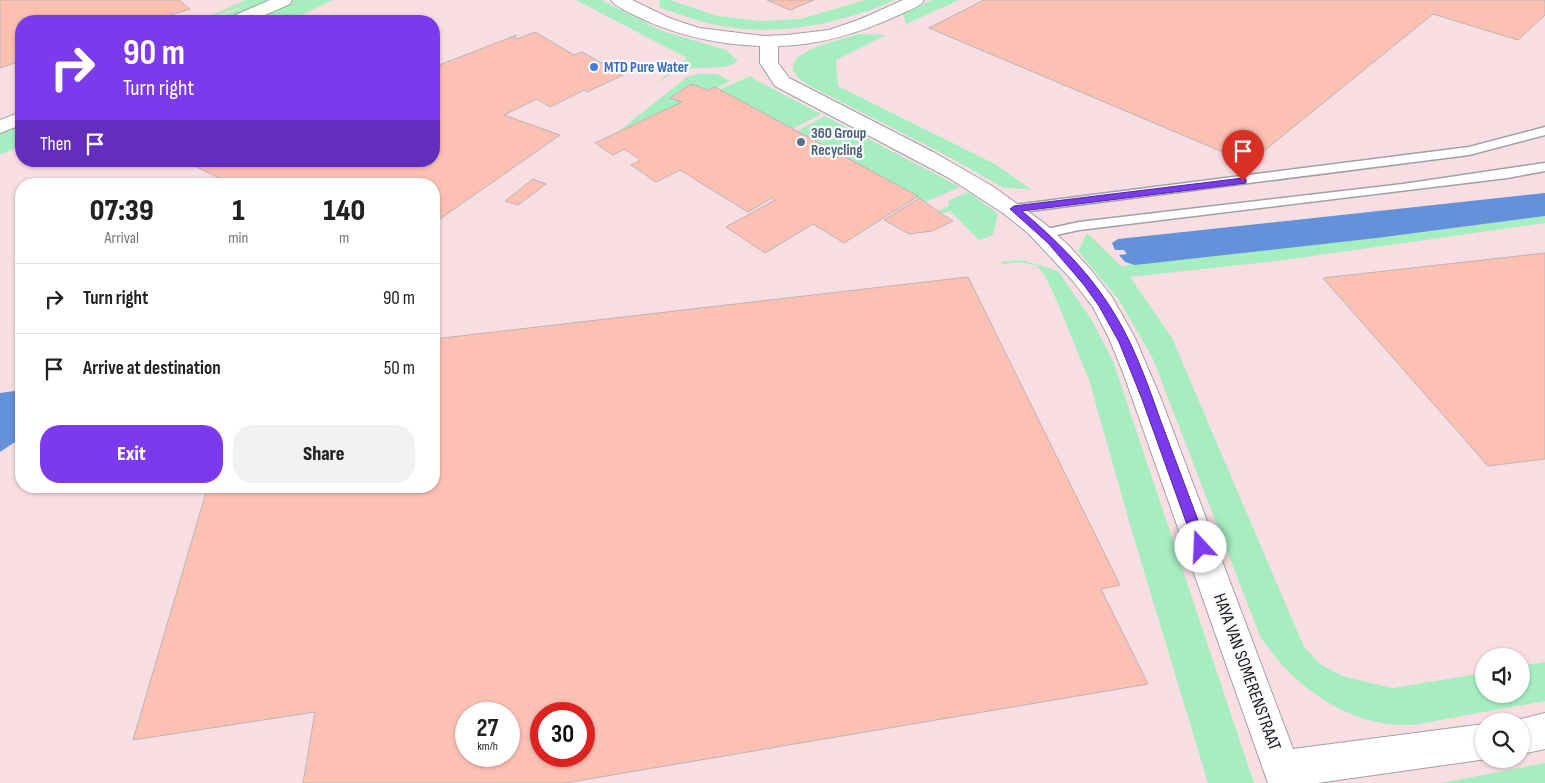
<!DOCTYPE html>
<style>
:root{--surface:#fff;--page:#f2f2f2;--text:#222;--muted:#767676;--line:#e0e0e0;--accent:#7c3aed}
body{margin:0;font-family:"Sofia Sans Condensed",sans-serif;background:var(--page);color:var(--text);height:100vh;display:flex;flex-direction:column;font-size:19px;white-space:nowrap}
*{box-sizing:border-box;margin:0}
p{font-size:16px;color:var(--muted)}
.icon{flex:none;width:28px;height:28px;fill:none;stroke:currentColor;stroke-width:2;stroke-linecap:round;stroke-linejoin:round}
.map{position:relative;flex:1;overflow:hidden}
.details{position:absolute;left:15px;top:178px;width:425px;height:315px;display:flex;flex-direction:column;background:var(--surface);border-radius:20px;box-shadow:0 1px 4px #0004}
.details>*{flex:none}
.hud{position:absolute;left:15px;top:15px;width:425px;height:152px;border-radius:20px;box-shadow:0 1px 4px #0004;background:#7c3aed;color:#fff;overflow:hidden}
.tools{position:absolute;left:1475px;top:648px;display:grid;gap:10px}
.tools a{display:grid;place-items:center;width:55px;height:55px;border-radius:50%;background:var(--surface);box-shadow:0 1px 4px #0004;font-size:25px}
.speed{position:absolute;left:455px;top:702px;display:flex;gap:10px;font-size:25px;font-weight:700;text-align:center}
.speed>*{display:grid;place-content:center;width:65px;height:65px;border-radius:50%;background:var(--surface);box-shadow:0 1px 4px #0004;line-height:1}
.speed small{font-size:12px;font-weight:400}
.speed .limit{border:8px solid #d22;background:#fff;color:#111}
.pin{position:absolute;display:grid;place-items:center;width:42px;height:42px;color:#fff;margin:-51px -21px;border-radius:50% 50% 50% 0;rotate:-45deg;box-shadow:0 0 5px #0007}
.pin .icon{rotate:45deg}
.me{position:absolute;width:55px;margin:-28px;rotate:340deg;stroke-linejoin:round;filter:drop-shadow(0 0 4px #0008)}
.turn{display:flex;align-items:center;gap:18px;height:105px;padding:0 25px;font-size:22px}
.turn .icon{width:65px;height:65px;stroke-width:2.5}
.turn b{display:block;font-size:35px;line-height:42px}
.then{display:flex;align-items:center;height:48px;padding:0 25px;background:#0003;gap:10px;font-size:19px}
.eta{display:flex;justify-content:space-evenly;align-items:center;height:85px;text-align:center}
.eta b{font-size:30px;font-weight:800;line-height:35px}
.action{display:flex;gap:10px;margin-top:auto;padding:10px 25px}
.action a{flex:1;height:58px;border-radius:20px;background:var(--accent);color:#fff;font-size:20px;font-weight:800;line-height:58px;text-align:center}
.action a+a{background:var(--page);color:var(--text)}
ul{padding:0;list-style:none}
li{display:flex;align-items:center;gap:15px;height:70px;padding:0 25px;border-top:1px solid var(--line)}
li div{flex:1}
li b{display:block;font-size:19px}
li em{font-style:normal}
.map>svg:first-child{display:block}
.industrial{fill:#f8dde3;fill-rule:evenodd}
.green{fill:#a6eec0}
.water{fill:#6591da}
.building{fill:#fdc1b4;stroke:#b9b5b4;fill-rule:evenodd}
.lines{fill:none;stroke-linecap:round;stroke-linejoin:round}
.lane-casing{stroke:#a0a1a4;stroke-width:3}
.street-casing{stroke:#a0a1a4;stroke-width:2}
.lane{fill:#fff;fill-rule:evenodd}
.street{fill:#fff;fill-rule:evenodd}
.route{fill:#7c3aed;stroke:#51269a}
.shop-dot{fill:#3f7fe0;stroke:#fbfcff;stroke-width:2}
.service-dot{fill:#5c6f8a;stroke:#fbfcff;stroke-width:2}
.labels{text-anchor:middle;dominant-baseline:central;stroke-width:4.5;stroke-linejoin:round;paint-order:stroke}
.far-shop-label{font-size:15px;font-weight:bold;fill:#366cbe;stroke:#fbfcff;text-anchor:start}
.far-service-label{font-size:15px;font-weight:bold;fill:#4e5e75;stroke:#fbfcff;text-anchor:start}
.street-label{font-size:18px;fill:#181819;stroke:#fbfcff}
</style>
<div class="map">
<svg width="1545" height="783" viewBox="0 0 1545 783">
<rect width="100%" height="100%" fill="#eeeff2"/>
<path class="industrial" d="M 0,0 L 1545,0 L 1545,783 L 0,783 ZM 21,21 L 434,21 L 434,161 L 21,161 ZM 21,184 L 434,184 L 434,486 L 21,486 ZM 1484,656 L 1521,656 L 1521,694 L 1484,694 ZM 466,714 L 509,714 L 509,756 L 466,756 ZM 541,714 L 584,714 L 584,756 L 541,756 ZM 1484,721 L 1521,721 L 1521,759 L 1484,759 Z"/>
<g class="green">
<polygon points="246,0 273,0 225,21 211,21 252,3 203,21 198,21"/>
<polygon points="294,0 333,0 288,21 247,21"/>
<path d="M 576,0 L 601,0 L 662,31 L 726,50 L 738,61 C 725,72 699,65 681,70 C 663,76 647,91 632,103 L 687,58 Z"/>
<path d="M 659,0 L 670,0 L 718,16 L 760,21 L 801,19 L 865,0 L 895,0 C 838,25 773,38 711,24 C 694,20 677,13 660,8 Z"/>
<polygon points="932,0 959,0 906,24 903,14"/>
<path d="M 859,34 L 886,35 L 836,60 L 838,86 L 995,164 L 1032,190 L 1002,187 L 951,158 L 812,87 C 756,56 839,41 859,34 Z"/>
<polygon points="698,74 717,74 730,81 710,91 691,84 671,97 682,102 619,131 687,77"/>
<polygon points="750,76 756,80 821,114 792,129 715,92"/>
<polygon points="825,116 960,187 925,202 797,131"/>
<polygon points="21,124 21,145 0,155 0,133"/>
<polygon points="968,192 998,214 993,235 979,240 950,211 942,214 938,211 949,206 948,201"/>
<path d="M 1545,216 L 1545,223 L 1285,260 L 1130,277 L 1172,338 L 1304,647 L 1321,665 L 1345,677 L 1393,688 L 1484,673 L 1484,694 L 1521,694 L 1521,666 L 1545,662 L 1545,701 C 1514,707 1483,712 1451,718 C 1436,720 1418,726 1402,725 C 1344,724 1290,683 1260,636 L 1153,359 L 1119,300 L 1078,251 L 1087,233 L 1122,267 L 1131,264 L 1377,238 Z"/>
<polygon points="1022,260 1058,271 1091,319 1113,361 1254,783 1208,783 1133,535 1089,380 1056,299 1045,276 1037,266 1020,262 1003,264 1000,262"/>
<polygon points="1545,763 1545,783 1441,783"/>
</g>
<g class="water">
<polygon points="1545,193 1545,216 1377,238 1135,265 1125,262 1119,255 1127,254 1124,250 1115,250 1112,243 1118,239"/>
<polygon points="21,390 21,438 0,452 0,393"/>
</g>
<g class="building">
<polygon points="0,0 179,0 190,9 151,21 21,21 21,61 0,68"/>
<polygon points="767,0 814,0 790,10"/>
<polygon points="984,0 1545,0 1545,15 1518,40 1433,14 1249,163 929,28"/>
<polygon points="535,32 574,55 582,52 623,75 587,92 584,90 550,107 537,99 504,115 560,135 434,223 434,184 232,184 184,161 434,161 434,67 517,35 513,37 517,39"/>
<polygon points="691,84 708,90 715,87 918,196 844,243 813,224 765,253 726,227 775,200 772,198 748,212 680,170 656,182 631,165 641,160 624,149 613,155 595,143 682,102 670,98"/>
<polygon points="533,179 546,184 518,205 505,201"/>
<polygon points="919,198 942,214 953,221 932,231 909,234 884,220"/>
<polygon points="1545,253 1545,459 1488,466 1323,278"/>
<path d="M 968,277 L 1120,585 L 1101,589 L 1148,684 L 565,783 L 303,783 L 315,712 L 133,740 L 208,486 L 434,486 L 434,339 ZM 466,714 L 509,714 L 509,756 L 466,756 ZM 541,714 L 584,714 L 584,756 L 541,756 Z"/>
</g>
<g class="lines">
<g class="lane-casing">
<g id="lane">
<polygon points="1545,127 1545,135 1469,155 1014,213 1007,209 1014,205 1469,147"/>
<polygon points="1545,163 1545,171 1507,178 1079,230 1043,238 1036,234 1038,231 1079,222 1403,184"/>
</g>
</g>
<g class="street-casing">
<g id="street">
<polygon points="270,0 292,0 290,4 251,21 228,21 231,17"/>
<path d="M 611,0 L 632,0 L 669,18 L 699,28 L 764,36 L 787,35 L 829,30 L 861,19 L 903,0 L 924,0 C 920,7 909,10 901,14 C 862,32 822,45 778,46 L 778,63 L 789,78 L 935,153 L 992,186 L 1044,223 L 1068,245 L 1091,270 L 1112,297 L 1135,338 L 1161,399 L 1293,749 L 1484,724 L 1484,759 L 1487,759 L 1317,783 L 1268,783 L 1124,375 L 1109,338 L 1093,307 L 1073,281 L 1028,233 L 1003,213 L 949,178 L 775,86 L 760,63 L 760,46 C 713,44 671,34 630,13 C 623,9 615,6 611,0 Z"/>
<polygon points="21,112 21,125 0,133 0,120"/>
<polygon points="1545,713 1545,749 1521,754 1521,721 1513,721"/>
</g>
</g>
<use href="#lane" class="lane"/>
<use href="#street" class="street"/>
</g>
<path class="route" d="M 1243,178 L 1246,179 L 1246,183 L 1022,211 C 1054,238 1084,267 1107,302 C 1131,337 1146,379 1160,419 C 1176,462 1192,504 1208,547 L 1206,551 L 1201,552 L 1196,551 L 1195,547 L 1142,399 L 1119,342 L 1099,306 L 1084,285 L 1048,243 L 1010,209 L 1014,206 Z"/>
<circle class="shop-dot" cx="594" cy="67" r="5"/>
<circle class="service-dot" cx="801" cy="142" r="5"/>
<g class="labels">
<g class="far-shop-label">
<text x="604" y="67">MTD Pure Water</text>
</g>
<g class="far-service-label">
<text x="811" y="133">360 Group<tspan x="811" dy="17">Recycling</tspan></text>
</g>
<g class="street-label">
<text transform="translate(1247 672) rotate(70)">HAYA VAN SOMERENSTRAAT</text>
</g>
</g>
</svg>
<div class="tools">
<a><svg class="icon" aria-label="sound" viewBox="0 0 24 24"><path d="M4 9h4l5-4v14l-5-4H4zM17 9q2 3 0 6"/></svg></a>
<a><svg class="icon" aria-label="search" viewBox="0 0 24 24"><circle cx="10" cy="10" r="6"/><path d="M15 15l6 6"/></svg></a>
</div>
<div class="speed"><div>27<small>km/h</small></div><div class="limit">30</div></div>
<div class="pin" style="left:1243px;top:181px;background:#d93025"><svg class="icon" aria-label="arrive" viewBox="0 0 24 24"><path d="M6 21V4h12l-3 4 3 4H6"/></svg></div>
<svg class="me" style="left:1201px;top:547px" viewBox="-20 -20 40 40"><circle r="19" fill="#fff"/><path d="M0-13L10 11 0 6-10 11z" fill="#7c3aed"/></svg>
<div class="hud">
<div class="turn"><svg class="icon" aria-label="right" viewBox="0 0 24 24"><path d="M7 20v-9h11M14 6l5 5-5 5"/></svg><div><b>90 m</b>Turn right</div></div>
<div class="then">Then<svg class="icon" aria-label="arrive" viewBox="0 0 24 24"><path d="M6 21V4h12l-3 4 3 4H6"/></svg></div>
</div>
<section class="details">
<div class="eta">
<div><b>07:39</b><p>Arrival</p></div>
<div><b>1</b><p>min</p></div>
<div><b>140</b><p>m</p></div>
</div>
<ul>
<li><svg class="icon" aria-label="right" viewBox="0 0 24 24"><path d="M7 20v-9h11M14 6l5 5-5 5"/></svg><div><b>Turn right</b></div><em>90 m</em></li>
<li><svg class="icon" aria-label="arrive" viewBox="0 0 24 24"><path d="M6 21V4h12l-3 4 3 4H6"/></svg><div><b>Arrive at destination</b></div><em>50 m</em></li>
</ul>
<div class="action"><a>Exit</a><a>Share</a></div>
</section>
</div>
